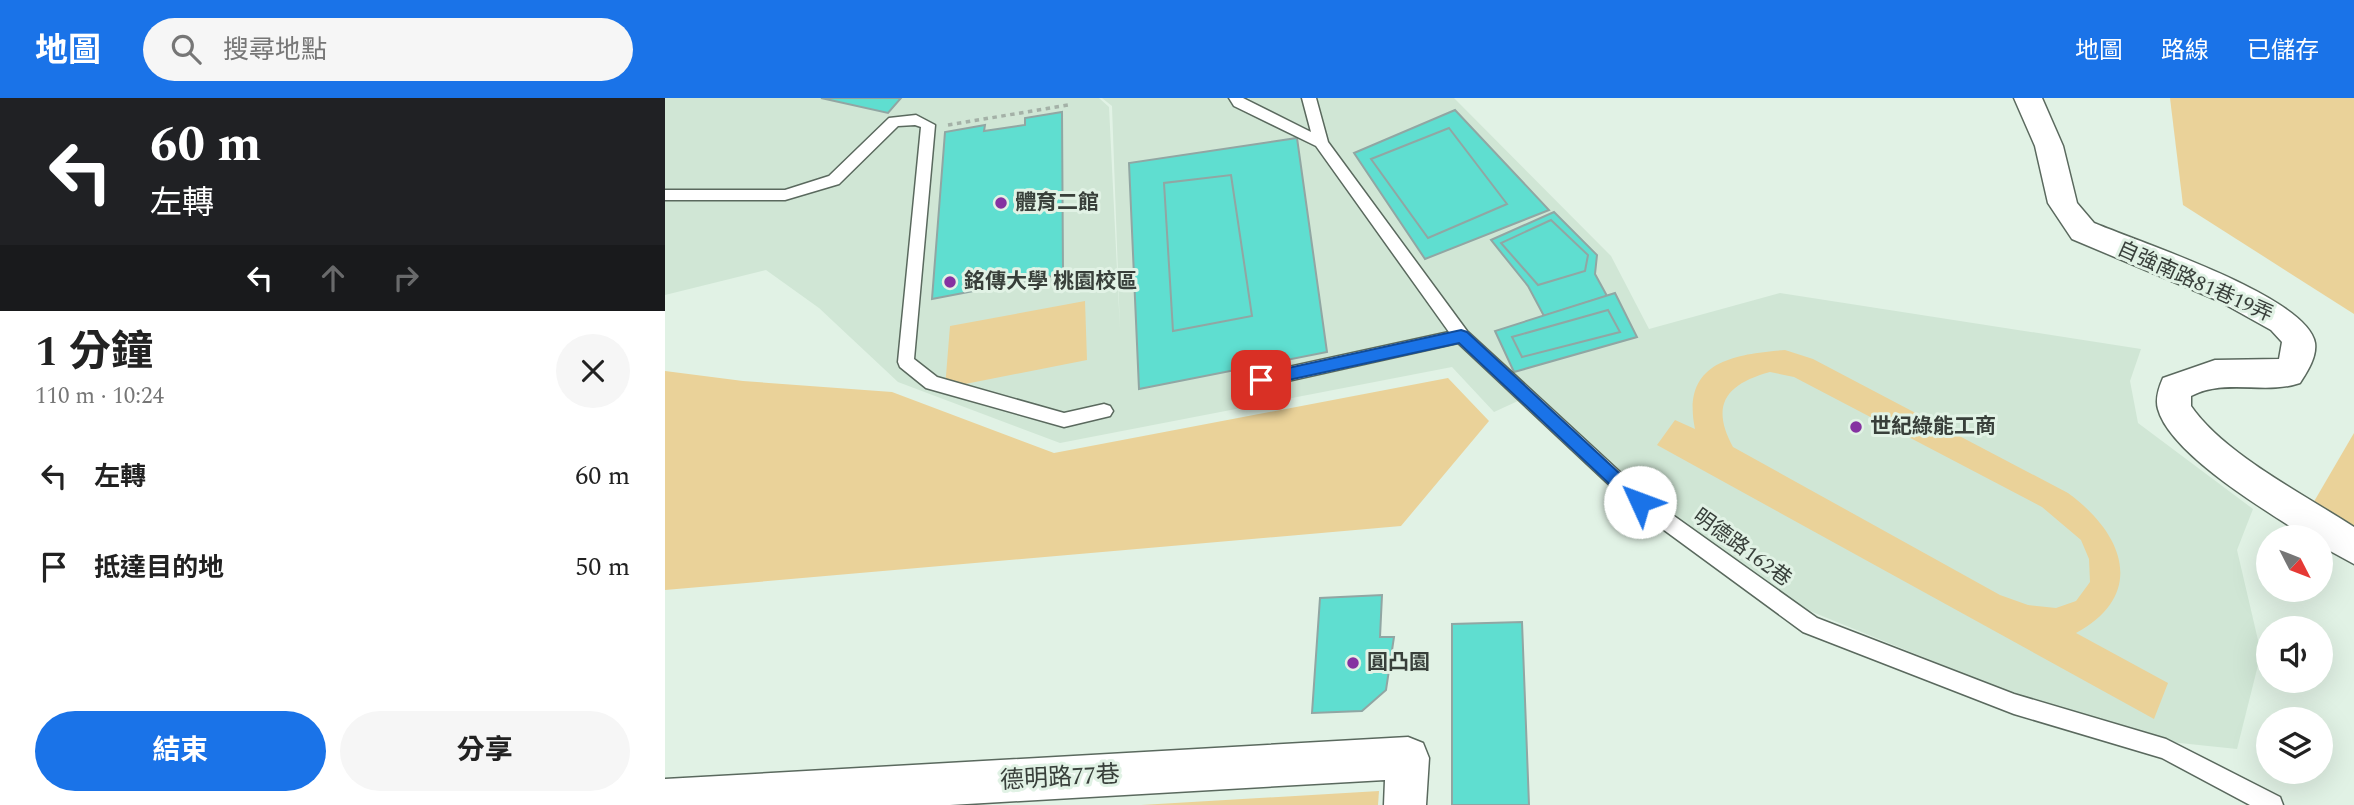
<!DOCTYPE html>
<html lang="zh-TW">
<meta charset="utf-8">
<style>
:root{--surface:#fff;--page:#f6f6f6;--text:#222;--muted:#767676;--accent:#1a73e8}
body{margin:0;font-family:Spectral,"Noto Sans TC",serif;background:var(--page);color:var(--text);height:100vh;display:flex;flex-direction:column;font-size:26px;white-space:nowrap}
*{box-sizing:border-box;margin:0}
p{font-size:23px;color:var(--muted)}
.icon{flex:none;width:38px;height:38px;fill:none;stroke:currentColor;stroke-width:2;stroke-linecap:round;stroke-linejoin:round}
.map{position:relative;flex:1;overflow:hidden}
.details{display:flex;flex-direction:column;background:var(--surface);width:665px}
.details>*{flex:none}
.banner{background:#202124;color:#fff;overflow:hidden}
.needle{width:46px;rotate:132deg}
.buttons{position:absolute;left:1591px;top:427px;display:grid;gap:14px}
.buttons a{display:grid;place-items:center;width:77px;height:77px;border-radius:50%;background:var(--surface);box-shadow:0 7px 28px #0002;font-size:35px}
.pin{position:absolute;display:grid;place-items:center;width:60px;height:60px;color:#fff;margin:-30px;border-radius:14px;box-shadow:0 4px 10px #0006}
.me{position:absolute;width:77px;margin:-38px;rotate:313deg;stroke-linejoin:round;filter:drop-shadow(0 0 5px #0008)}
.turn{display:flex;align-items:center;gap:24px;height:147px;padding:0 35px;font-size:32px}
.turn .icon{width:91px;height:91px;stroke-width:2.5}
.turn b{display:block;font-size:49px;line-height:60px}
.lanes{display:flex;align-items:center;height:66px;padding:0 35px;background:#0003;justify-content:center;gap:35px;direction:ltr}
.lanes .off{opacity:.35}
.round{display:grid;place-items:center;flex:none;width:74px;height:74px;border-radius:37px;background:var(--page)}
.overview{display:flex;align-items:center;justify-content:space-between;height:119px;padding:0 35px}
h1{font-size:42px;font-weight:700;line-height:52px}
.primary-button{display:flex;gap:14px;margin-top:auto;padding:14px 35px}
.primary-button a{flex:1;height:80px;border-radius:42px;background:var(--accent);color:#fff;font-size:28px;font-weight:700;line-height:80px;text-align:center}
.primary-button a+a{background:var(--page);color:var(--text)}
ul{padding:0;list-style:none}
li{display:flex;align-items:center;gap:21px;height:91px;padding:0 35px}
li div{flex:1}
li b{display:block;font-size:26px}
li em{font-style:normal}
header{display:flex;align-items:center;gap:42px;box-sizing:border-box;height:98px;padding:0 35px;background:var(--accent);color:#fff}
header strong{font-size:33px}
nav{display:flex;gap:38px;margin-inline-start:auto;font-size:24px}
.search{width:490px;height:63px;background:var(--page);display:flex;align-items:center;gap:18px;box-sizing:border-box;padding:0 24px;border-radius:38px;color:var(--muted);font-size:26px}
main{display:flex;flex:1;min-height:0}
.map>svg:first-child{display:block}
.built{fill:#d0e6d5}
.green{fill:#ead299;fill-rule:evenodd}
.building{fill:#5fded0;stroke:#91a6a3;stroke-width:2}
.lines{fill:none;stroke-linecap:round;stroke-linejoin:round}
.lane-casing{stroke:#5a695e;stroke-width:3}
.street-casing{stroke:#5a695e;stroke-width:3}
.path{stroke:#a4b1a7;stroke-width:3.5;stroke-dasharray:4.5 4.5;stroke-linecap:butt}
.lane{fill:#fff;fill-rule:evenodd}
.street{fill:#fff;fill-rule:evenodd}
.route{fill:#1a73e8;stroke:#114b97;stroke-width:2}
.poi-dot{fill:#8532a1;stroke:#e1f2e5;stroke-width:2.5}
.labels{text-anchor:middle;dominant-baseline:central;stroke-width:6;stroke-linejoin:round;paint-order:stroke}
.poi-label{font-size:21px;font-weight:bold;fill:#383f3a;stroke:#e1f2e5;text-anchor:start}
.street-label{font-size:21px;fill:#383f3a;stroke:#e1f2e5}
.near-street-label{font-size:24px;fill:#383f3a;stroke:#e1f2e5}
</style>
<header>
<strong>地圖</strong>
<div class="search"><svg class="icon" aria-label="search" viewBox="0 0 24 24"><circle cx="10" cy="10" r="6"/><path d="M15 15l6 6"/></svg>搜尋地點</div>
<nav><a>地圖</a><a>路線</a><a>已儲存</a></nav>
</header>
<main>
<section class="details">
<div class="banner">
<div class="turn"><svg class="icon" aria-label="left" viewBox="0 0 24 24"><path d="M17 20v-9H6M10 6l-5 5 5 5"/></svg><div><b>60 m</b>左轉</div></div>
<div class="lanes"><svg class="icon" aria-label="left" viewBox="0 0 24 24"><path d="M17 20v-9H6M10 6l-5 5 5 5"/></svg><svg class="icon off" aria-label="ahead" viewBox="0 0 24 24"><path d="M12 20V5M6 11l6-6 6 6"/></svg><svg class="icon off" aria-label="right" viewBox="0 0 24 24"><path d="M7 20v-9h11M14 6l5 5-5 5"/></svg></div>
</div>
<div class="overview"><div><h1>1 分鐘</h1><p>110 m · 10:24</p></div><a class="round"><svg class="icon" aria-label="close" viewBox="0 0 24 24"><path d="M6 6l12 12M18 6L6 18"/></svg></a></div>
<ul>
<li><svg class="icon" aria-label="left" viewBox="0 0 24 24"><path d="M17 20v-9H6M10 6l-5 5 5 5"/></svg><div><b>左轉</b></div><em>60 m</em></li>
<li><svg class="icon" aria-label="arrive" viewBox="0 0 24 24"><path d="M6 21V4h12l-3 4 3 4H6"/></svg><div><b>抵達目的地</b></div><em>50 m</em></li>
</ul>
<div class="primary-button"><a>結束</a><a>分享</a></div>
</section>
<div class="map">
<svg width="1689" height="707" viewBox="0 0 1689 707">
<rect width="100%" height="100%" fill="#e1f2e5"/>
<polygon class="built" points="0,0 434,0 444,9 455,232 447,8 437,0 789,0 946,158 984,231 1115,195 1476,251 1465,283 1473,325 1588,411 1572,452 1596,555 1572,651 1505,644 1339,592 1140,511 1006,419 868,296 829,314 787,269 395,345 233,284 154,210 101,172 0,197"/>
<g class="green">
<polygon points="1505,0 1689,0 1689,216 1518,107"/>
<polygon points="420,203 422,262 280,290 285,228"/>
<path d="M 1120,252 L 1148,261 L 1403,395 C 1459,436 1482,496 1411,535 L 1503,585 L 1489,621 L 992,347 L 1010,322 L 1030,331 C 1016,264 1068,256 1120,252 ZM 1105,274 L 1129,279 L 1377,409 L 1416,442 L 1424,461 L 1425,484 L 1411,503 L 1391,510 L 1363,507 L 1335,497 L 1068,349 C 1045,307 1061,286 1105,274 Z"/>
<polygon points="0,273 78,283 227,294 389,355 783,280 824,323 736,428 0,492"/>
<polygon points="1689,335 1689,428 1647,407"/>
<polygon points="714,693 713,707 476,707"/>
</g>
<g class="building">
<polygon points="156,0 236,0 223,15"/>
<polygon points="790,12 884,112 760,161 689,55"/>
<polygon points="397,14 398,176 267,201 280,34 320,27 319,33 360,27 360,20"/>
<polygon points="784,30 842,106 763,140 706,61"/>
<polygon points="632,40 662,254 474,291 464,65"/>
<polygon points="566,77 587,218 508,233 499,85"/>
<polygon points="889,114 932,157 930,176 942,198 879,218 863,188 826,142"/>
<polygon points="886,122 923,157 920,173 873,187 836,145"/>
<polygon points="950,195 972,239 849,274 830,233"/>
<polygon points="943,212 955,234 857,259 847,239"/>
<polygon points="717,497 715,539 729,539 721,592 697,613 647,615 655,500"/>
<polygon points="857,524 864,707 787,707 787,526"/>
</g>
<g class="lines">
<g class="lane-casing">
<g id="lane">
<polygon points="564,0 578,0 646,34 637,0 651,0 663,44 802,233 981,398 1152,520 1349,596 1501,641 1615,699 1618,707 1585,707 1497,660 1349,616 1138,534 969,410 793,245 596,289 590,287 588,282 590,277 596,275 784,234 651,48 569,8"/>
<polygon points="251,17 270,27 249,261 272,279 399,315 439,306 445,308 448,313 445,318 399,329 261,290 235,269 233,264 256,29 250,27 233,28 174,86 120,102 0,102 0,92 120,92 164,78 224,20"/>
</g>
</g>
<g class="street-casing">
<g id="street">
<path d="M 1349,0 L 1377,0 L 1398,48 L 1412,105 L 1429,125 C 1473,144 1642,198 1650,245 C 1652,259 1642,274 1635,285 C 1600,297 1561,280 1526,298 L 1526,308 C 1559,356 1640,397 1689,429 L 1689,466 L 1656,448 L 1656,439 L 1642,439 C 1603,414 1505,356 1493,311 C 1490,301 1494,289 1498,280 L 1550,262 L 1614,261 L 1617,244 L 1606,232 L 1554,203 L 1407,141 L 1383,105 L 1370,48 Z"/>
<polygon points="743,639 758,645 764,660 761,707 719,707 720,682 285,707 0,707 0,681"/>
</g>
</g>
<polyline class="path" points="283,27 403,7"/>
<use href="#lane" class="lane"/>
<use href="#street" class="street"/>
</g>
<polygon class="route" points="796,232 802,234 980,399 983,404 980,409 975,411 969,409 794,245 596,288 588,282 596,276"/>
<g class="poi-dot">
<circle cx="336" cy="105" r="7"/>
<circle cx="285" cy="184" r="7"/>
<circle cx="1191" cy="329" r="7"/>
<circle cx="688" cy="565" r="7"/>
</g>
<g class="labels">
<g class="poi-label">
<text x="350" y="105">體育二館</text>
<text x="299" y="184">銘傳大學 桃園校區</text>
<text x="1205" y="329">世紀綠能工商</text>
<text x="702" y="565">圓凸園</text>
</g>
<g class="street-label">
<text transform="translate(1530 184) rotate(24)">自強南路81巷19弄</text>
<text transform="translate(1077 450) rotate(36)">明德路162巷</text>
</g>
<g class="near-street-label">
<text transform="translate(395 680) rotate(-3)">德明路77巷</text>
</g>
</g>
</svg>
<div class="buttons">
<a><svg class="needle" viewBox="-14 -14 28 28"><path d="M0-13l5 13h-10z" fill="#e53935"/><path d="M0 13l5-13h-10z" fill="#767676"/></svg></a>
<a><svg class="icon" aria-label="sound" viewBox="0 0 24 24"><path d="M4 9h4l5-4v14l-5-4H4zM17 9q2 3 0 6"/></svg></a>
<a><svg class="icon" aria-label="layers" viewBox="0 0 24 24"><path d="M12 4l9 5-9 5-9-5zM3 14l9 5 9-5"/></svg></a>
</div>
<div class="pin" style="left:596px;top:282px;background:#d93025"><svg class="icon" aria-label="arrive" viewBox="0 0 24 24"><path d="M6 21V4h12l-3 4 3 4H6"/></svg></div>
<svg class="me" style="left:975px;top:404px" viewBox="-20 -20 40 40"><circle r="19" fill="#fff"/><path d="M0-13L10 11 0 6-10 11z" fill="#1a73e8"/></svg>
</div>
</main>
